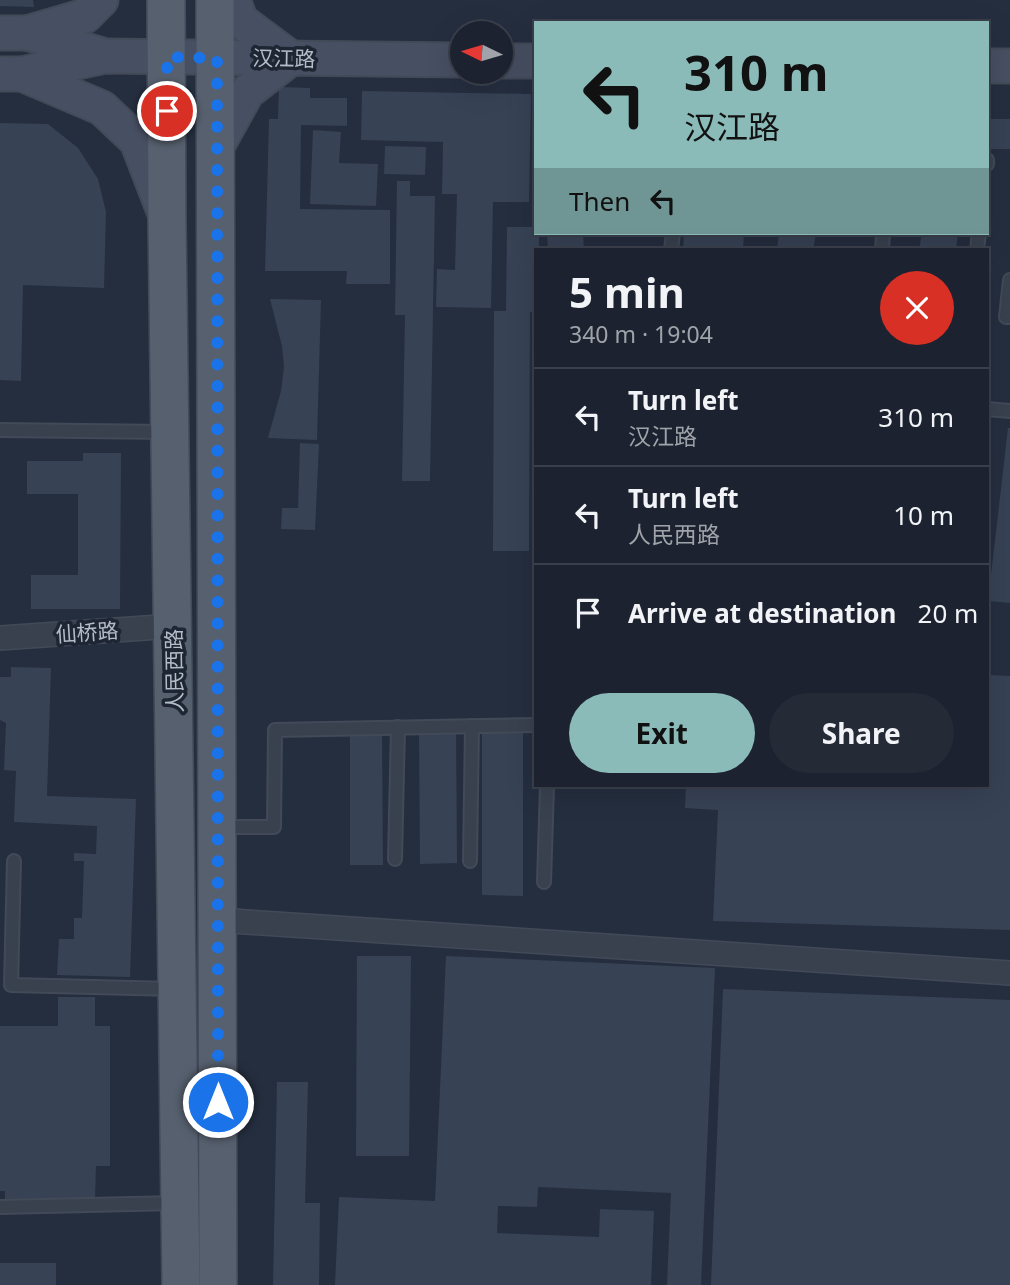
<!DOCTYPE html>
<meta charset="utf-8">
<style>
:root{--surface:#1c222f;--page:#252a37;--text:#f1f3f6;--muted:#a0a4aa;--line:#3a3f4b;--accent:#8bbbb9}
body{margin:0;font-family:"Noto Sans","Noto Sans SC",sans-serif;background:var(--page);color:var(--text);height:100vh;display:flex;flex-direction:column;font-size:26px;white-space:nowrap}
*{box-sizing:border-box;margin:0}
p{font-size:23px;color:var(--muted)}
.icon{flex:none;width:38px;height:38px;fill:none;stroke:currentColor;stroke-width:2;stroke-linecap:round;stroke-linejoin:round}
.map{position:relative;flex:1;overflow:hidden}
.panel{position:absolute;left:534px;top:248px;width:455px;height:539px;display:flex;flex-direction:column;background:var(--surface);border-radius:0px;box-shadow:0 7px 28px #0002,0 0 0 2px var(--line)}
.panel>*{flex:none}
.banner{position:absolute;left:534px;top:21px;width:455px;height:214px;border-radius:0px;box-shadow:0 7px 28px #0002,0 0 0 2px var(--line);background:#8bbbb9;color:#111;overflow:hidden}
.needle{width:46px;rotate:275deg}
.buttons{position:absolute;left:450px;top:21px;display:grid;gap:14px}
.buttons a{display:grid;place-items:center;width:63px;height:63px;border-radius:50%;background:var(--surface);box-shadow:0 7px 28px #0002,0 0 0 2px var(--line);font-size:35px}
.pin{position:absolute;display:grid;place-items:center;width:60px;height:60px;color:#fff;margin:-30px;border:4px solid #fff;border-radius:50%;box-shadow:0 2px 7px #0007}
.me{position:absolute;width:77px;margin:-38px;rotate:0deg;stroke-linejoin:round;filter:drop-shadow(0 0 5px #0008)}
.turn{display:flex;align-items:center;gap:24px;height:147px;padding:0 35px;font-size:32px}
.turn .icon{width:91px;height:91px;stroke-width:2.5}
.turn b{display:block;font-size:49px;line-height:60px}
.then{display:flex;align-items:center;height:66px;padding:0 35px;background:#0003;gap:14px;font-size:26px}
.round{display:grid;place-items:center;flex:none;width:74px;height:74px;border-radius:37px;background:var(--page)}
.headline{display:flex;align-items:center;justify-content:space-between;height:119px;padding:0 35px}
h1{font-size:42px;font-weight:700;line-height:52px}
.primary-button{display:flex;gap:14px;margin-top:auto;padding:14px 35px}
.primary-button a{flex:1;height:80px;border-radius:42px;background:var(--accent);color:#111;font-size:28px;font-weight:700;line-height:80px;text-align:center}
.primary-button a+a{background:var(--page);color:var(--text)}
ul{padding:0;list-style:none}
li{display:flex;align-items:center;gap:21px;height:98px;padding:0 35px;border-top:2px solid var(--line)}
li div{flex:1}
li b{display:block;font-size:26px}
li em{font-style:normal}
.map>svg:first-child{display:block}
.building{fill:#374255}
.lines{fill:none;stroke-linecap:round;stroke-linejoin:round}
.lane-casing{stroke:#424a58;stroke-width:16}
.street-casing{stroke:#424a58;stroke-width:26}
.secondary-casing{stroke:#424a58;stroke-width:37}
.primary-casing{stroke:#424a58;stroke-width:40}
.lane{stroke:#39414f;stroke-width:12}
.street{stroke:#39414f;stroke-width:23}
.secondary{stroke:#474f62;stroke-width:33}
.primary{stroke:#57606f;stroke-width:37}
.route{stroke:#1a73e8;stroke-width:12;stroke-dasharray:0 21.6}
.labels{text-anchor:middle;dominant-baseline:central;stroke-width:7;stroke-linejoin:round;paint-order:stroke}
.street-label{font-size:21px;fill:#b5bcc9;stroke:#1e2634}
</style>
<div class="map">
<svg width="1010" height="1285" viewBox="0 0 1010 1285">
<rect width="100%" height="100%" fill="#252e3f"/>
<g class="building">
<polygon points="0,0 33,0 34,7 0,6"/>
<polygon points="279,87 310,88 310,98 347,98 347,126 301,125 300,209 390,210 390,284 346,284 347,271 265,271 269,119 278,119"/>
<polygon points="362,91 531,94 529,202 493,202 491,308 436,307 437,269 455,270 457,194 442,194 443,142 361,140"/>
<rect x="987" y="119" width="23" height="30"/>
<polygon points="0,123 48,124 78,148 98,179 106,212 104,288 23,285 21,381 0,380"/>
<polygon points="313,130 341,132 339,163 378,164 376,206 310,204"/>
<polygon points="385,146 426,147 425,175 384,174"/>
<polygon points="397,181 410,181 410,196 435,196 430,481 402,481 405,315 395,315"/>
<polygon points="507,227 536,227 536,233 539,233 539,250 536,250 536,312 530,312 529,551 493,551 494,311 506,311"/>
<polygon points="547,233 583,233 584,250 548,250"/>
<polygon points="684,233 744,233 743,250 683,250"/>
<polygon points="779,233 816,233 813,250 777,250"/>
<polygon points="922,233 958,233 956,250 919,250"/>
<polygon points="270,299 321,300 317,440 268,438 281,391 284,367 282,346"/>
<polygon points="1008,428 1010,428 1010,603 988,601"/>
<polygon points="300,443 319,444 315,530 281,529 282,508 298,508"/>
<polygon points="83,453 121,453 120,609 31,609 31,575 78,575 78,494 27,494 27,461 83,461"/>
<polygon points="11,667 51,668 47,796 136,799 130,977 57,975 59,939 74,939 74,918 82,918 84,861 74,861 74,853 96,854 97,826 14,822 16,771 4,770 6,723 0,720 0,677 11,677"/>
<polygon points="987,675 1010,676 1010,930 713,921 718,810 685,808 686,786 987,786"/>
<polygon points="419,729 456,729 457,863 420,864"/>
<polygon points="482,729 523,729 523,896 482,895"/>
<polygon points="382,731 383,865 350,865 350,732"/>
<polygon points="357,956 411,956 409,1156 356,1156"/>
<polygon points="446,956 715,968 701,1285 667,1285 671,1193 538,1187 537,1207 498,1206 497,1233 599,1237 600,1209 654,1211 651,1285 335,1285 339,1197 435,1201"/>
<polygon points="723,989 1010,1000 1010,1285 711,1285"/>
<polygon points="58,997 95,997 95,1026 110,1026 110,1166 96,1166 95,1200 5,1200 5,1191 0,1191 0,1026 58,1026"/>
<polygon points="277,1082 308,1082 305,1203 320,1203 319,1285 273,1285"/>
<rect x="0" y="1263" width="56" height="22"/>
</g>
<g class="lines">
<g class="lane-casing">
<g id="lane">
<polyline points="987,164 987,160"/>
<polyline points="671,250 673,233"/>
<polyline points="882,250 883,233"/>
<polyline points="977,250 979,233"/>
<polyline points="1010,280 1006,317 1010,317"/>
<polyline points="987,409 1010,411"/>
<polyline points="0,430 168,432"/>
<polyline points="221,827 274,827 275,730 536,725"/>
<polyline points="395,859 398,727"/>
<polyline points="14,861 11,985 174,989"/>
<polyline points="470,861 472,726"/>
<polyline points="544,882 547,786"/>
<polyline points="0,1207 176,1203"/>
</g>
</g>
<g class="street-casing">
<g id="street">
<polyline points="0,638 174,626"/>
<polyline points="217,920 1010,973"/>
</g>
</g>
<g class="secondary-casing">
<g id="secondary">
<polyline points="0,33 27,33 99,54"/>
<polyline points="27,33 85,16 101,0"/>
<polyline points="500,61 536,61"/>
<polyline points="987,66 1010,66"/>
<polyline points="0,74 22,74 105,56 462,60"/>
<polyline points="22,74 102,108 137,141 164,211"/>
<polyline points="217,146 247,92 291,58 241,21 233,0"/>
</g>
</g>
<g class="primary-casing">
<g id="primary">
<polyline points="166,0 167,220 181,1285"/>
<polyline points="215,0 218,1285"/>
</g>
</g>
<use href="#lane" class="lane"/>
<use href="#street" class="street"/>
<use href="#secondary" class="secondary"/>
<use href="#primary" class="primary"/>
</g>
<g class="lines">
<polyline class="route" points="167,111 167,57 217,58 218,1102"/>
</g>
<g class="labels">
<g class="street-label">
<text transform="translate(284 58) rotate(1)">汉江路</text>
<text transform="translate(87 632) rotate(-4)">仙桥路</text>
<text transform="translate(174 671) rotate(-91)">人民西路</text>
</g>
</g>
</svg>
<div class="buttons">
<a><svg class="needle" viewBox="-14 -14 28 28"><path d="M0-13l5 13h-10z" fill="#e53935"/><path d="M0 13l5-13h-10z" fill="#a0a4aa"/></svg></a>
</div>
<div class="pin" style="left:167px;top:111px;background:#d93025"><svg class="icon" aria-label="arrive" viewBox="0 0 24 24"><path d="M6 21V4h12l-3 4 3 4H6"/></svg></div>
<svg class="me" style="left:218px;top:1102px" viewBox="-20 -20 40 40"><circle r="17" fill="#1a73e8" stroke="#fff" stroke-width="3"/><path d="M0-11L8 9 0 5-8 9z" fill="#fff"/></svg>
<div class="banner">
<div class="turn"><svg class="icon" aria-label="left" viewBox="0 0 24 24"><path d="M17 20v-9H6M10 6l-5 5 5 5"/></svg><div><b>310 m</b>汉江路</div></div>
<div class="then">Then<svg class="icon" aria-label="left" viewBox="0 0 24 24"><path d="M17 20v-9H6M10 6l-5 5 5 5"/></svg></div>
</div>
<section class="panel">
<div class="headline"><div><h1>5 min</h1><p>340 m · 19:04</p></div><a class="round" style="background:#d93025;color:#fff"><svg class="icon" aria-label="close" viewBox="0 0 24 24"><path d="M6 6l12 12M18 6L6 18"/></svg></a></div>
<ul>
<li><svg class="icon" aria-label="left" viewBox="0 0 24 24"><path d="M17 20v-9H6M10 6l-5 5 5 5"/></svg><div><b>Turn left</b><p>汉江路</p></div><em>310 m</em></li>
<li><svg class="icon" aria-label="left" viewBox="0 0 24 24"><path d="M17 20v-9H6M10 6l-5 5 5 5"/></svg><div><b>Turn left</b><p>人民西路</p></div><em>10 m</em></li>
<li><svg class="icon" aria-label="arrive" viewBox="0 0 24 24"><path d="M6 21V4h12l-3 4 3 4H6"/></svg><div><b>Arrive at destination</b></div><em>20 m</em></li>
</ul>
<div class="primary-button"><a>Exit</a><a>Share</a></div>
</section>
</div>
